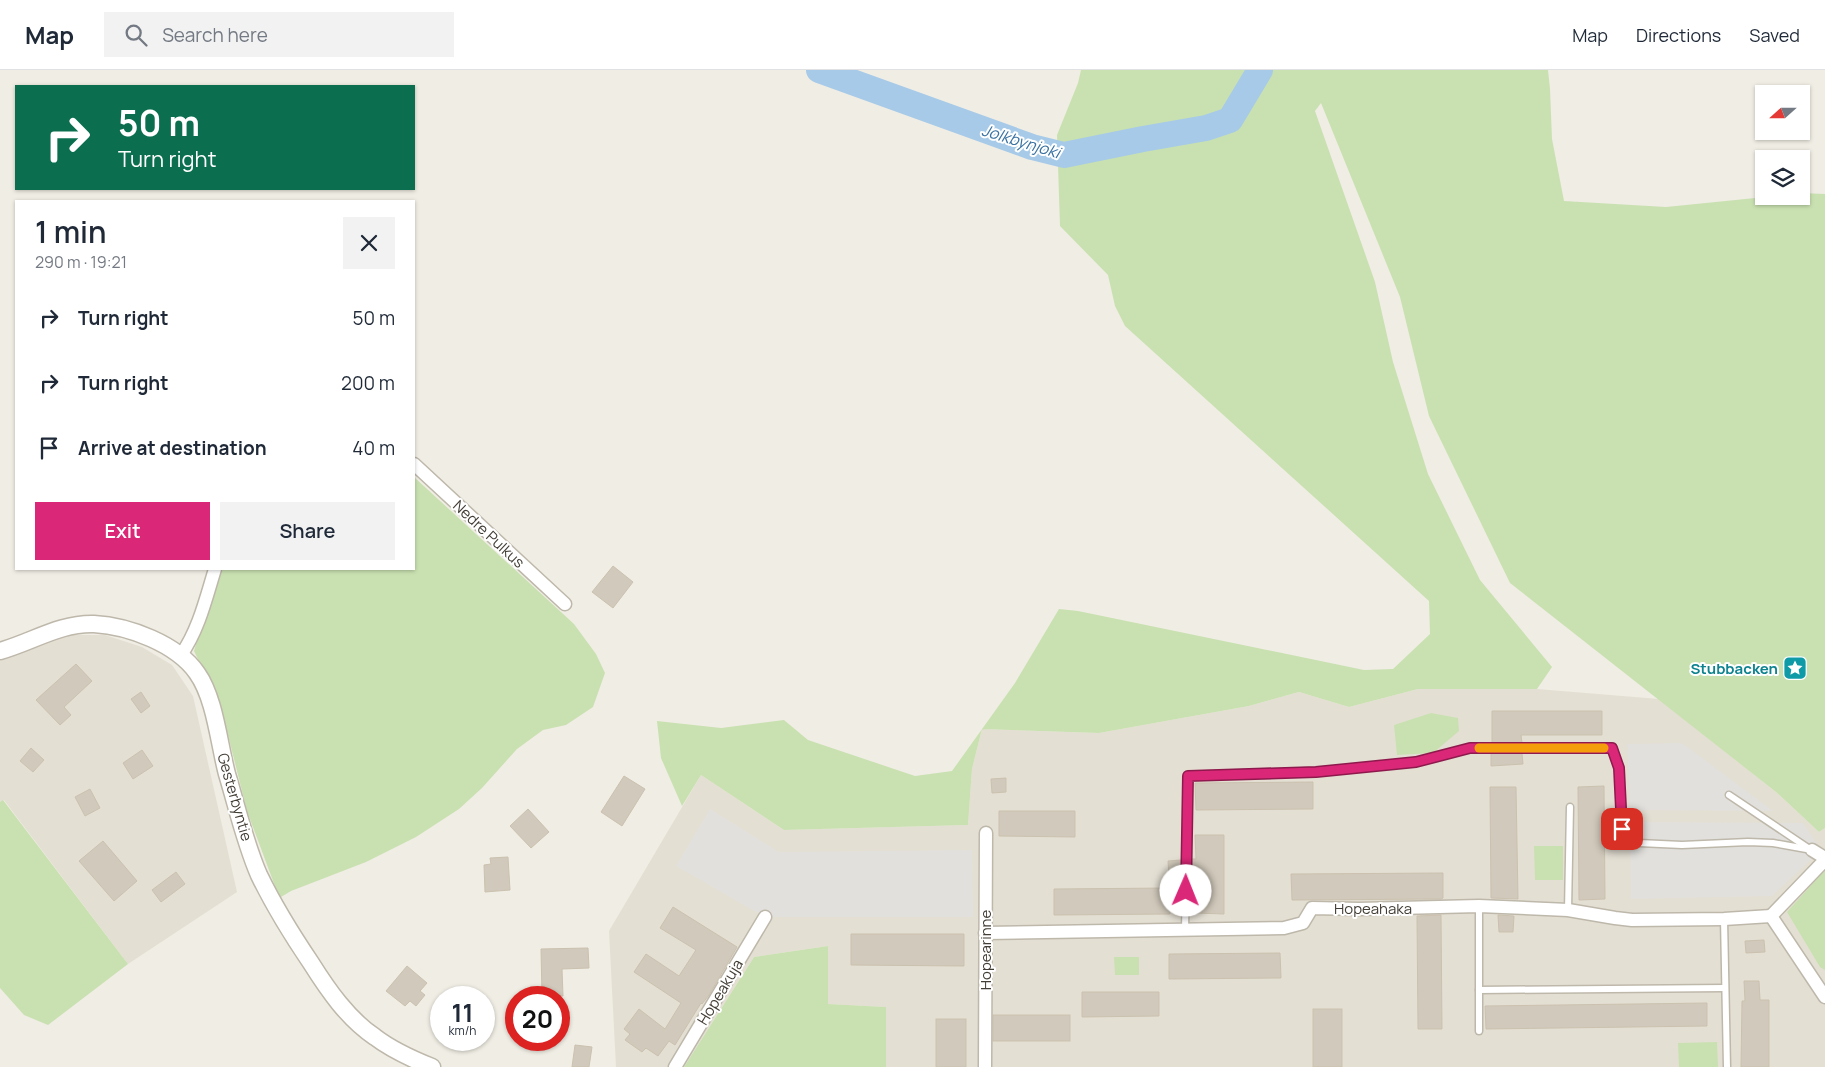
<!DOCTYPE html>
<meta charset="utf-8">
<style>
:root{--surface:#fff;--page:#f2f2f3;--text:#1f2937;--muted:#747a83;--line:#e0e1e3;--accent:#db2777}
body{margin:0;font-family:Manrope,sans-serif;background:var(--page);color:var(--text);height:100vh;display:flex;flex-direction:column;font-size:19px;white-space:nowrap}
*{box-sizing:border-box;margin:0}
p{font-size:16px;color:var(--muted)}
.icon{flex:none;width:28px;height:28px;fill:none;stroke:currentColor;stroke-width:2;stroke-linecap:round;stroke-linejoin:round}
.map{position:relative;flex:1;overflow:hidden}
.panel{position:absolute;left:15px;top:130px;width:400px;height:370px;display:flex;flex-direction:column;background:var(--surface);border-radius:0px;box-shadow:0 1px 4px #0004}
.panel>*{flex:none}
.top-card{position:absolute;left:15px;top:15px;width:400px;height:105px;border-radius:0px;box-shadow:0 1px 4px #0004;background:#0b6e4f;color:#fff;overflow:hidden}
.needle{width:32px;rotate:249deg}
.fabs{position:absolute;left:1755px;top:15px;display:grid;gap:10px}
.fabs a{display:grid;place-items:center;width:55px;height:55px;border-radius:0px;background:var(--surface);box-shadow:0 1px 4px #0004;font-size:25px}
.speed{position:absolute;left:430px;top:916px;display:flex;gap:10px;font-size:25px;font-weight:700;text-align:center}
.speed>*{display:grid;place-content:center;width:65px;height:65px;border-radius:50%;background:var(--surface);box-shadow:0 1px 4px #0004;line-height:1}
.speed small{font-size:12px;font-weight:400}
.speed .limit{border:8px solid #d22;background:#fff;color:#111}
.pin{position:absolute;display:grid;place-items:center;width:42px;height:42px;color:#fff;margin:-21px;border-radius:10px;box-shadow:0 2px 8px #0006}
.me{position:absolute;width:55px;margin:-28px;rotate:1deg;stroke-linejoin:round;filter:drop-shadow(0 0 4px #0008)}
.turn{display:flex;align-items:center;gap:18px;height:105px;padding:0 20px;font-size:22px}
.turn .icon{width:65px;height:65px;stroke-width:2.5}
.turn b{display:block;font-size:35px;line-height:42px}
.round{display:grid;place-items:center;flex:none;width:52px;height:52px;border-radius:0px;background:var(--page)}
.headline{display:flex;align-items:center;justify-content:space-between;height:85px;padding:0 20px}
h1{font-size:30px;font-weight:600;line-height:38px}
.primary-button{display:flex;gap:10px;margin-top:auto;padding:10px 20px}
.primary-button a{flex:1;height:58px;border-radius:0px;background:var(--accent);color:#fff;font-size:20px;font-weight:600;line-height:58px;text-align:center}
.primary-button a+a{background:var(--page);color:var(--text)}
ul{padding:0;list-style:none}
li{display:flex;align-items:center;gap:15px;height:65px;padding:0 20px}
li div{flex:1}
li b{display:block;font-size:19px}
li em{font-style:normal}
header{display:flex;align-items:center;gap:30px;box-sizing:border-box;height:70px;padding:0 25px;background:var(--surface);border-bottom:1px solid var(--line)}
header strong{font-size:24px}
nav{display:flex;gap:28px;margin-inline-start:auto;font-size:18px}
.search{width:350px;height:45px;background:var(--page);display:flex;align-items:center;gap:12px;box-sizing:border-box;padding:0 18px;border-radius:0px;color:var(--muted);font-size:19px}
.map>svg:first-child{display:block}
.residential{fill:#e4dfd3}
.green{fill:#c9e1b1}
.parking{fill:#e1e0dc}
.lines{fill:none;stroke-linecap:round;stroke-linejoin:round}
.river{stroke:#a6cae8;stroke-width:26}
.building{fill:#d1c9bb;stroke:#cbc1af}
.service-casing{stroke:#beb8ab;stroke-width:9}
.minor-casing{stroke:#beb8ab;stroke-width:15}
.tertiary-casing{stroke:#beb8ab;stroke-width:19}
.service{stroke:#fff;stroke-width:6}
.minor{stroke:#fff;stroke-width:12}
.tertiary{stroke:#fff;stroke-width:16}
.route-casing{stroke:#8e194d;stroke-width:12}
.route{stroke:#db2777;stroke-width:9}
.slow{stroke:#f59e0b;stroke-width:9}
.labels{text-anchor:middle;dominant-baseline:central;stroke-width:4;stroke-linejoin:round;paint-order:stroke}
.street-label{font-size:15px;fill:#423d35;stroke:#fff}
.culture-label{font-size:15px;font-weight:bold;fill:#0d838f;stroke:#fff;text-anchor:end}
.water-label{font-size:16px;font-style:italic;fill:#3971a2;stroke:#fff}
</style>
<header>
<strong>Map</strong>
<div class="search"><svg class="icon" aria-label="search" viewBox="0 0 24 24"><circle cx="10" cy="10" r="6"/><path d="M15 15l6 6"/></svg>Search here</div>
<nav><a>Map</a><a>Directions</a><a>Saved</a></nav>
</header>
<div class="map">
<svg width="1825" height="997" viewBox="0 0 1825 997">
<rect width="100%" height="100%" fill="#f0ede4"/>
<g class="residential">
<polygon points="67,565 105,565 142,577 172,595 193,626 237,822 128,894 4,730 0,732 0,591"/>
<polygon points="1418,619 1537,619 1659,629 1776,722 1819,762 1825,758 1825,997 886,997 886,937 827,934 828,876 754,887 684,997 616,997 609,861 701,705 784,760 968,755 972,699 982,659 1099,663 1249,636 1299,622 1349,637"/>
</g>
<g class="green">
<polygon points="1081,0 1548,0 1550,19 1552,69 1564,131 1666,137 1775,126 1801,126 1801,123 1825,124 1825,758 1819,762 1776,722 1510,513 1429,346 1400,227 1321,33 1315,41 1375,212 1393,292 1428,404 1480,510 1552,597 1537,619 1418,619 1349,637 1299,622 1249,636 1099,663 982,659 972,699 968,755 784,760 701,705 682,736 661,688 657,651 721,658 784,650 808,670 915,706 952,701 1015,613 1059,539 1078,541 1364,600 1393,599 1430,564 1429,531 1125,256 1115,236 1108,205 1060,156 1057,65 1078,13"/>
<polygon points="414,407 574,554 596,584 605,603 593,637 566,655 543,660 517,679 482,718 459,739 416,767 366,792 291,821 281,827 276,819 247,741 221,637 194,581 196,574 222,499 414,499"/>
<polygon points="1431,643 1458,648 1459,661 1433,683 1397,685 1394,655"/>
<polygon points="3,730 128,894 48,955 24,945 0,918 0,732"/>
<polygon points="1534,776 1563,776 1563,810 1535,810"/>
<polygon points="1825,800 1825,900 1820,897 1787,842"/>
<polygon points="828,876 828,934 886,937 886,997 684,997 754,887"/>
<polygon points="1114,887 1139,887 1139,905 1115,905"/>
<polygon points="1717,972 1718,997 1679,997 1678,973"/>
</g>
<g class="parking">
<polygon points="1682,673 1773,741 1630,740 1627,674"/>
<polygon points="710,739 779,782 972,780 973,847 765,847 676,796"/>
<polygon points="1630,752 1803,753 1821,780 1772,826 1631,829"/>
</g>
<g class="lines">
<polyline class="river" points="819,0 1032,77 1064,85 1143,69 1206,58 1230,50 1260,0"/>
</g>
<g class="building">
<polygon points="613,496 633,512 613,538 592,522"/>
<polygon points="76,594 92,611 64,637 71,645 60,655 36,630"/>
<polygon points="141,622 150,636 141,643 131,629"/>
<polygon points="1492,641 1602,641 1602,665 1521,665 1522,673 1492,673"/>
<polygon points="31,678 44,690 33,702 20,691"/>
<polygon points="142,680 153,696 133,709 123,693"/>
<polygon points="1491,683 1522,683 1523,694 1491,696"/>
<polygon points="624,706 645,719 622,756 601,742"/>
<polygon points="1006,708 1006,722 992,723 991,709"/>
<polygon points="1313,712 1313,739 1196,740 1195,713"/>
<polygon points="1604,716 1605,829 1579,830 1578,717"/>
<polygon points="1490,717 1516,717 1518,829 1491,828"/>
<polygon points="90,719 100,738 85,746 75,727"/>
<polygon points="528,739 549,762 531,778 510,756"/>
<polygon points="999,741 1075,741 1075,767 999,766"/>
<polygon points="1195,765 1224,765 1224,844 1196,843 1196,805 1191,805 1191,789 1196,789"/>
<polygon points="103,771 137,811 114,831 79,791"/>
<polygon points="508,787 510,820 485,822 484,795 491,794 490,788"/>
<polygon points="1181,790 1181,805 1169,806 1168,791"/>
<polygon points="176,802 185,814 161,832 152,820"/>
<polygon points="1443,803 1443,828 1441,829 1292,830 1291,804"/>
<polygon points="1169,818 1170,844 1054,845 1054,819"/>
<polygon points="673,837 737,877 709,925 702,934 701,933 675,975 669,971 658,986 646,978 642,982 625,970 630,964 624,959 639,939 665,959 681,933 634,902 646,884 679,906 696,880 660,858"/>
<polygon points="1441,845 1442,959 1418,959 1417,846"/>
<polygon points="1498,845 1514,846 1513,862 1499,862"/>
<polygon points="851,864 964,864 964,896 851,895"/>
<polygon points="1764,870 1765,882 1746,883 1745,871"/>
<polygon points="588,878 589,898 562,899 563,926 542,926 541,879"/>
<polygon points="1280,883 1281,908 1169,909 1169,884"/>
<polygon points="407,896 427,913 420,921 425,925 416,936 410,931 405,936 386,921"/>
<polygon points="1744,911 1759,911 1760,930 1769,930 1769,997 1741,997 1742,931 1745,931"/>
<polygon points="1082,922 1159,922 1159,946 1082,947"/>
<polygon points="1707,933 1707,956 1486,959 1485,936"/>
<rect x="1313" y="939" width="29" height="58"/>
<rect x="993" y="945" width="77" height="26"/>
<rect x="936" y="949" width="30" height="48"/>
<polygon points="575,975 592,977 589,997 572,997"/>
</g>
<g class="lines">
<g class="service-casing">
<g id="service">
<polyline points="1729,725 1808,778"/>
<polyline points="1479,836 1479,961"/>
<polyline points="1568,840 1570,737"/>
<polyline points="1724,849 1727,997"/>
<polyline points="1185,860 1188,705 1316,701 1416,692 1470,678 1611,678 1619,698 1622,759 1626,766 1639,773 1682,775 1748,772 1773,773 1812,780"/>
<polyline points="1479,920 1725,918"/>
</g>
</g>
<g class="minor-casing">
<g id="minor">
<polyline points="414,394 565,534"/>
<path d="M 181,585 C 199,559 206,528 215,499"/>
<polyline points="1812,780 1825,788"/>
<polyline points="1771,846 1825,927"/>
<polyline points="1771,846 1825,790"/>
<polyline points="985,863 1284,858 1303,853 1312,838 1359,839 1479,836 1568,840 1615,848 1632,850 1724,849 1771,846"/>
<polyline points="675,997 765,847"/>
<polyline points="985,997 986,763"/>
</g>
</g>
<g class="tertiary-casing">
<path id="tertiary" d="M 0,581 C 32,572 60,553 94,554 C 129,556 177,574 197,603 C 215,628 219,674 227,704 C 237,737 245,773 259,805 C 274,836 292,865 311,893 C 328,920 348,949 375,967 C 392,980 412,989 432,997"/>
</g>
<use href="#service" class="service"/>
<use href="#minor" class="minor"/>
<use href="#tertiary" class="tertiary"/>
</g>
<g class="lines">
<g class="route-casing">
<polyline id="route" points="1186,821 1188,706 1316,702 1416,692 1470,678 1612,678 1619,698 1622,759"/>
</g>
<use href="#route" class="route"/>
<polyline class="slow" points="1479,678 1604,678"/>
</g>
<defs>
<g id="sight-square" transform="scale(1.25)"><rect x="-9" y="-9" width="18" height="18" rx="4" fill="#0f9aa8" stroke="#fff"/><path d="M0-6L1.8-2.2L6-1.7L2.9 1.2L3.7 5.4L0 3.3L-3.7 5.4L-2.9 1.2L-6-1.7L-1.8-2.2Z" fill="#fff"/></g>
</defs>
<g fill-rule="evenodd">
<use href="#sight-square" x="1795" y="598"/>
</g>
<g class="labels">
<g class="street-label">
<text transform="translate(489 464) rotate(43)">Nedre Pulkus</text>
<text transform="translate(235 727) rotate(74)">Gesterbyntie</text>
<text x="1373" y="838">Hopeahaka</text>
<text transform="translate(985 880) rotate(-90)">Hopearinne</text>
<text transform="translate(720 922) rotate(-59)">Hopeakuja</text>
</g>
<g class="culture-label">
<text x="1778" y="598">Stubbacken</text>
</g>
<g class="water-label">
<text transform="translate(1021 71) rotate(17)">Jolkbynjoki</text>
</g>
</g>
</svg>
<div class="fabs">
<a><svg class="needle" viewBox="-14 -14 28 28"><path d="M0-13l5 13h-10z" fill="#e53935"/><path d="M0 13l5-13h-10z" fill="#747a83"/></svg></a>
<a><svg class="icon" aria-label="layers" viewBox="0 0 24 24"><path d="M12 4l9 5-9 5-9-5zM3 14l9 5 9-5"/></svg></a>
</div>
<div class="speed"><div>11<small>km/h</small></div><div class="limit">20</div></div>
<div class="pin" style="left:1622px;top:759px;background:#d93025"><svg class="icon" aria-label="arrive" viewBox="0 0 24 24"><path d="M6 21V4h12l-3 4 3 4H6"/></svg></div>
<svg class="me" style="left:1186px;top:821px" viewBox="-20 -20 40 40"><circle r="19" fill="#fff"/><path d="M0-13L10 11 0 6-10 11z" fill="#db2777"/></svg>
<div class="top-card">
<div class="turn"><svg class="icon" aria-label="right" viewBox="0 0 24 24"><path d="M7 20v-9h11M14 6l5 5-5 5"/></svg><div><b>50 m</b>Turn right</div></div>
</div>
<section class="panel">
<div class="headline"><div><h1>1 min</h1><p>290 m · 19:21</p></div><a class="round"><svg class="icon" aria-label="close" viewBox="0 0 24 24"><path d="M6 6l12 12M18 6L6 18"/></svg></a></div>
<ul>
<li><svg class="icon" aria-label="right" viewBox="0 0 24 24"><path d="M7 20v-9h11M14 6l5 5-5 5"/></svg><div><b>Turn right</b></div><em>50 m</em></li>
<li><svg class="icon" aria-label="right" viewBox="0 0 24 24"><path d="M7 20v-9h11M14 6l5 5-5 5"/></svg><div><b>Turn right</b></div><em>200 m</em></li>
<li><svg class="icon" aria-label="arrive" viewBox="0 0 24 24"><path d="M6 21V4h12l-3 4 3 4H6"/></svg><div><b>Arrive at destination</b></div><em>40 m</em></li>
</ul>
<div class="primary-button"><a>Exit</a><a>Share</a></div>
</section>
</div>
